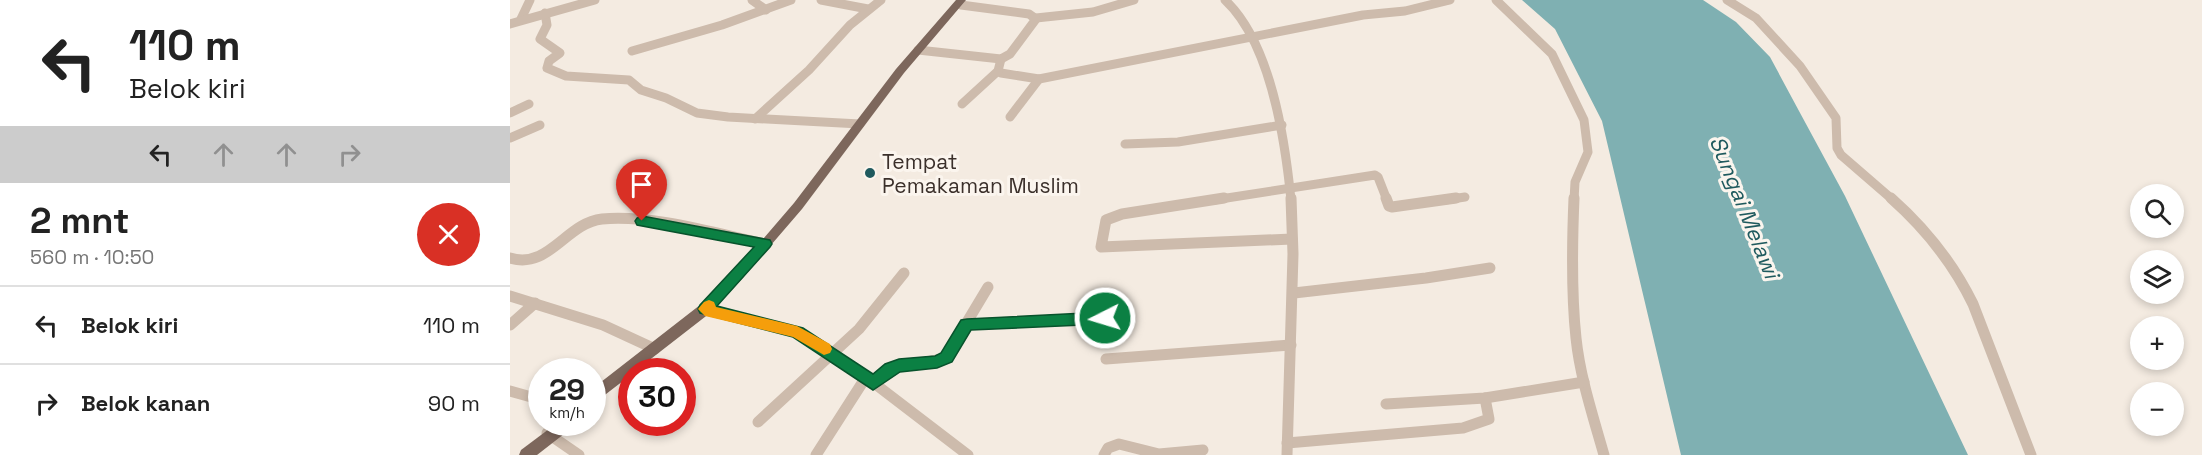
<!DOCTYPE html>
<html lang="id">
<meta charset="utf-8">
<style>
:root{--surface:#fff;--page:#f2f2f2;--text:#222;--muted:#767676;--line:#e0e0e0}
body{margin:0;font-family:"Space Grotesk",sans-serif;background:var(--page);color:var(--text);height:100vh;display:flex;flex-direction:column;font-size:22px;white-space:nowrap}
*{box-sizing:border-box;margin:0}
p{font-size:20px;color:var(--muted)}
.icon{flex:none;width:33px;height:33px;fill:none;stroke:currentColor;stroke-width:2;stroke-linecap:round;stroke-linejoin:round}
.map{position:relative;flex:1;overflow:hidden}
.sheet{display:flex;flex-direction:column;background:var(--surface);width:510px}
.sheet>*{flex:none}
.banner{background:#fff;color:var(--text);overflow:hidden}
.controls{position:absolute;left:1620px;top:184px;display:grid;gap:12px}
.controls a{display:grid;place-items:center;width:54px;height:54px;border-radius:50%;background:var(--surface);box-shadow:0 3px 9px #0003;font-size:30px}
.speed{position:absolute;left:18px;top:358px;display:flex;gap:12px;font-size:30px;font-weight:700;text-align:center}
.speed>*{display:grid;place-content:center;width:78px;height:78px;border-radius:50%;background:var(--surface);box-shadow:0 3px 9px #0003;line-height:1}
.speed small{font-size:15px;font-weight:400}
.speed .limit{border:9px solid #d22;background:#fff;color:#111}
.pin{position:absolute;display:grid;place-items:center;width:51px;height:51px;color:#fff;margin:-62px -26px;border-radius:50% 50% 50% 0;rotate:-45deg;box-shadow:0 0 6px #0007}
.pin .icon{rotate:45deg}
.me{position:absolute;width:66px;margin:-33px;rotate:265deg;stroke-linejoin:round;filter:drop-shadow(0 0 4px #0008)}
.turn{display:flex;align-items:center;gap:21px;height:126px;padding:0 30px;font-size:27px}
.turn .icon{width:78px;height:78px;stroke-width:2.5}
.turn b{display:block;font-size:42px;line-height:51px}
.lanes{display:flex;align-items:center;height:57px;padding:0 30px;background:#0003;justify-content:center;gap:30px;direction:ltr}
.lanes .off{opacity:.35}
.round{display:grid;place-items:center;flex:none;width:63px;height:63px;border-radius:32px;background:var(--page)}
.overview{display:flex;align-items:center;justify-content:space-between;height:102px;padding:0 30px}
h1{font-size:36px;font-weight:700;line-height:45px}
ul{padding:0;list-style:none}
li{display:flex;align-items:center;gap:18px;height:78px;padding:0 30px;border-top:2px solid var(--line)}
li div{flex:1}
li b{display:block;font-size:22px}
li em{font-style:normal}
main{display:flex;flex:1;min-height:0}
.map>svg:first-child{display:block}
.water{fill:#7fb0b2}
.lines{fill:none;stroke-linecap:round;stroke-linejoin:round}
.minor-far1{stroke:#cdbbac;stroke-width:9}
.minor{stroke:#cdbbac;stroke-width:11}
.major{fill:#7d675c;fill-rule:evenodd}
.route{fill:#0b8043;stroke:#07532c;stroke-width:1.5}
.slow{fill:#f59e0b}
.poi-dot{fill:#1f5a5e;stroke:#fbf5ee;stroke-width:2}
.labels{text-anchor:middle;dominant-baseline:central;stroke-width:6;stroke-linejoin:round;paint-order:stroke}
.poi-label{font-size:21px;fill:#3b302b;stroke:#fbf5ee;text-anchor:start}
.water-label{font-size:22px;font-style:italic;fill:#1f5a5e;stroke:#fbf5ee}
</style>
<main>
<section class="sheet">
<div class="banner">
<div class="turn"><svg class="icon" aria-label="left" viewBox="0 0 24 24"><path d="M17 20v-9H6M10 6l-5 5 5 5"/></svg><div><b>110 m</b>Belok kiri</div></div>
<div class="lanes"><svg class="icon" aria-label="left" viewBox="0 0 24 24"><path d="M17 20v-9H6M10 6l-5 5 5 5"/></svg><svg class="icon off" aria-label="ahead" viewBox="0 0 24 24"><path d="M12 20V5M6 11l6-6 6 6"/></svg><svg class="icon off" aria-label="ahead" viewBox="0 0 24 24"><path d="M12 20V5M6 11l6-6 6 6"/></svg><svg class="icon off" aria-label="right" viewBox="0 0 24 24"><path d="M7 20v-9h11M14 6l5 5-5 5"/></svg></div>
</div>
<div class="overview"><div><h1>2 mnt</h1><p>560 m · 10:50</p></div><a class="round" style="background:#d93025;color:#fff"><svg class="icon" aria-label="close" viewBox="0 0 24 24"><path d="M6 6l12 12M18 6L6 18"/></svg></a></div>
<ul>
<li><svg class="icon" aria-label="left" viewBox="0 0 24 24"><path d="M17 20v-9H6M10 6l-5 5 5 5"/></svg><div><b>Belok kiri</b></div><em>110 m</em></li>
<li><svg class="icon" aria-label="right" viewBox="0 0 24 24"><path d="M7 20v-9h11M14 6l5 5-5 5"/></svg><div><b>Belok kanan</b></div><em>90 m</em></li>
</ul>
</section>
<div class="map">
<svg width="1692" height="455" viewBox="0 0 1692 455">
<rect width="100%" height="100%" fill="#f4ebe1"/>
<polygon class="water" points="1012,0 1193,0 1226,22 1260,57 1289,111 1335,196 1458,455 1171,455 1092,121 1045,29"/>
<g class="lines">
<g class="minor-far1">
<polyline points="242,0 256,10"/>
<polyline points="311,0 358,9"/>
<path d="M 715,0 C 761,43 775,139 781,200"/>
<polyline points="986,0 1042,54 1074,120 1078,152 1065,182 1064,200"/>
<polyline points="1217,0 1246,18 1290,66 1326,118 1327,148 1331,155 1383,200"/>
<polyline points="35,13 37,25 30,39 50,53 39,61 37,68 56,76 119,80 131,90 156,98 187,113 218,117 350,124"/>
<polyline points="526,18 583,12 624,0"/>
<polyline points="11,19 20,0"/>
<polyline points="0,24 85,0"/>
<polyline points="408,50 491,59 500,54 526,19 519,14 451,5"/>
<polyline points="122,51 212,25 281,0"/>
<polyline points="491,59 488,71 491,73 529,79 853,15 895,11 940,0"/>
<polyline points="452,104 488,71"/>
<polyline points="0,113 19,104"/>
<polyline points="500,117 529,79"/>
<polyline points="245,119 299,70 340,25 371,0"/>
<polyline points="0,138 30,125"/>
<polyline points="615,144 668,142 772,125"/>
<polyline points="704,200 865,175 868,177 877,200"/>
<polyline points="935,200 955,197"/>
</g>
<g class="minor">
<polyline points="714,198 612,214 596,220 591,247 782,239"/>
<polyline points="876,198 879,206 882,207 946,198"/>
<path d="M 1064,198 C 1062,245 1061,291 1066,338 C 1070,377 1083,416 1094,455"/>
<path d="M 1381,198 C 1416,229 1443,263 1463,304 L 1521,455"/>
<path d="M 0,258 C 39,270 56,223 92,219 C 140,214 208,234 255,244"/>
<polyline points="784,293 916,278 980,268"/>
<polyline points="0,296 93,325 145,349"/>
<polyline points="195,309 287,332 356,377 458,455"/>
<polyline points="457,324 595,318"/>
<polyline points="0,325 25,303"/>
<polyline points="596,359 781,345"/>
<path d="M 363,383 C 369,378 375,372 383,368 C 400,360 419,365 436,357 L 478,287"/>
<polyline points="0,391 32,400"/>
<polyline points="876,404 975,398 1074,382"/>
<polyline points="248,422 349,329 394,273"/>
<polyline points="37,433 69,455"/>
<polyline points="777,443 953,428 979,419 975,398"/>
<polyline points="306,455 356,377"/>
<polyline points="594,455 598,448 609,444 649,454 693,450"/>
<polyline points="777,455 783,254 781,198"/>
</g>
<g class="major">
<polygon points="446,0 456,0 394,73 292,209 231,280 200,313 124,372 122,372 122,374 87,401 82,403 82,389 190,305 223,274 284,203 386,69"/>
<polygon points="47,423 65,423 63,427 27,455 9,455 11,450"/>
</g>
</g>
<polygon class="route" points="132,216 260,240 262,244 260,247 207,306 293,328 363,374 375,364 389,359 425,356 431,353 451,320 457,319 595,312 600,314 602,318 600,322 595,324 461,330 442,362 427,368 390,372 363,390 283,337 190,313 188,309 190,305 244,247 127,225 125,221 127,218"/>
<polygon class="slow" points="199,300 204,302 206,307 287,326 320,344 322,349 320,353 314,355 283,337 195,316 188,309 194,302"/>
<circle class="poi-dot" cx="360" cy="173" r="6"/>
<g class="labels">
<g class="poi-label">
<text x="372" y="161">Tempat<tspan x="372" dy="24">Pemakaman Muslim</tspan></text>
</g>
<g class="water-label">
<text transform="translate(1235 207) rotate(68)">Sungai Melawi</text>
</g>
</g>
</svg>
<div class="controls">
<a><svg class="icon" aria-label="search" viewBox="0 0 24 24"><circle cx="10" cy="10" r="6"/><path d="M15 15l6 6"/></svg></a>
<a><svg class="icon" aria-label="layers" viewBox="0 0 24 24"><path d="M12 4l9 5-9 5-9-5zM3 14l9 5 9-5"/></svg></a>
<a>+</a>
<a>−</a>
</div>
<div class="speed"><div>29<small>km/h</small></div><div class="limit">30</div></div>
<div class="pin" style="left:132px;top:221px;background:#d93025"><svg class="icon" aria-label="arrive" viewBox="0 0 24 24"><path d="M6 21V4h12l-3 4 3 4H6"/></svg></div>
<svg class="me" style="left:595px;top:318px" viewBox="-20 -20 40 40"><circle r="17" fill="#0b8043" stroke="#fff" stroke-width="3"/><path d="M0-11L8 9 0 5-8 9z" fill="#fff"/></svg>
</div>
</main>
